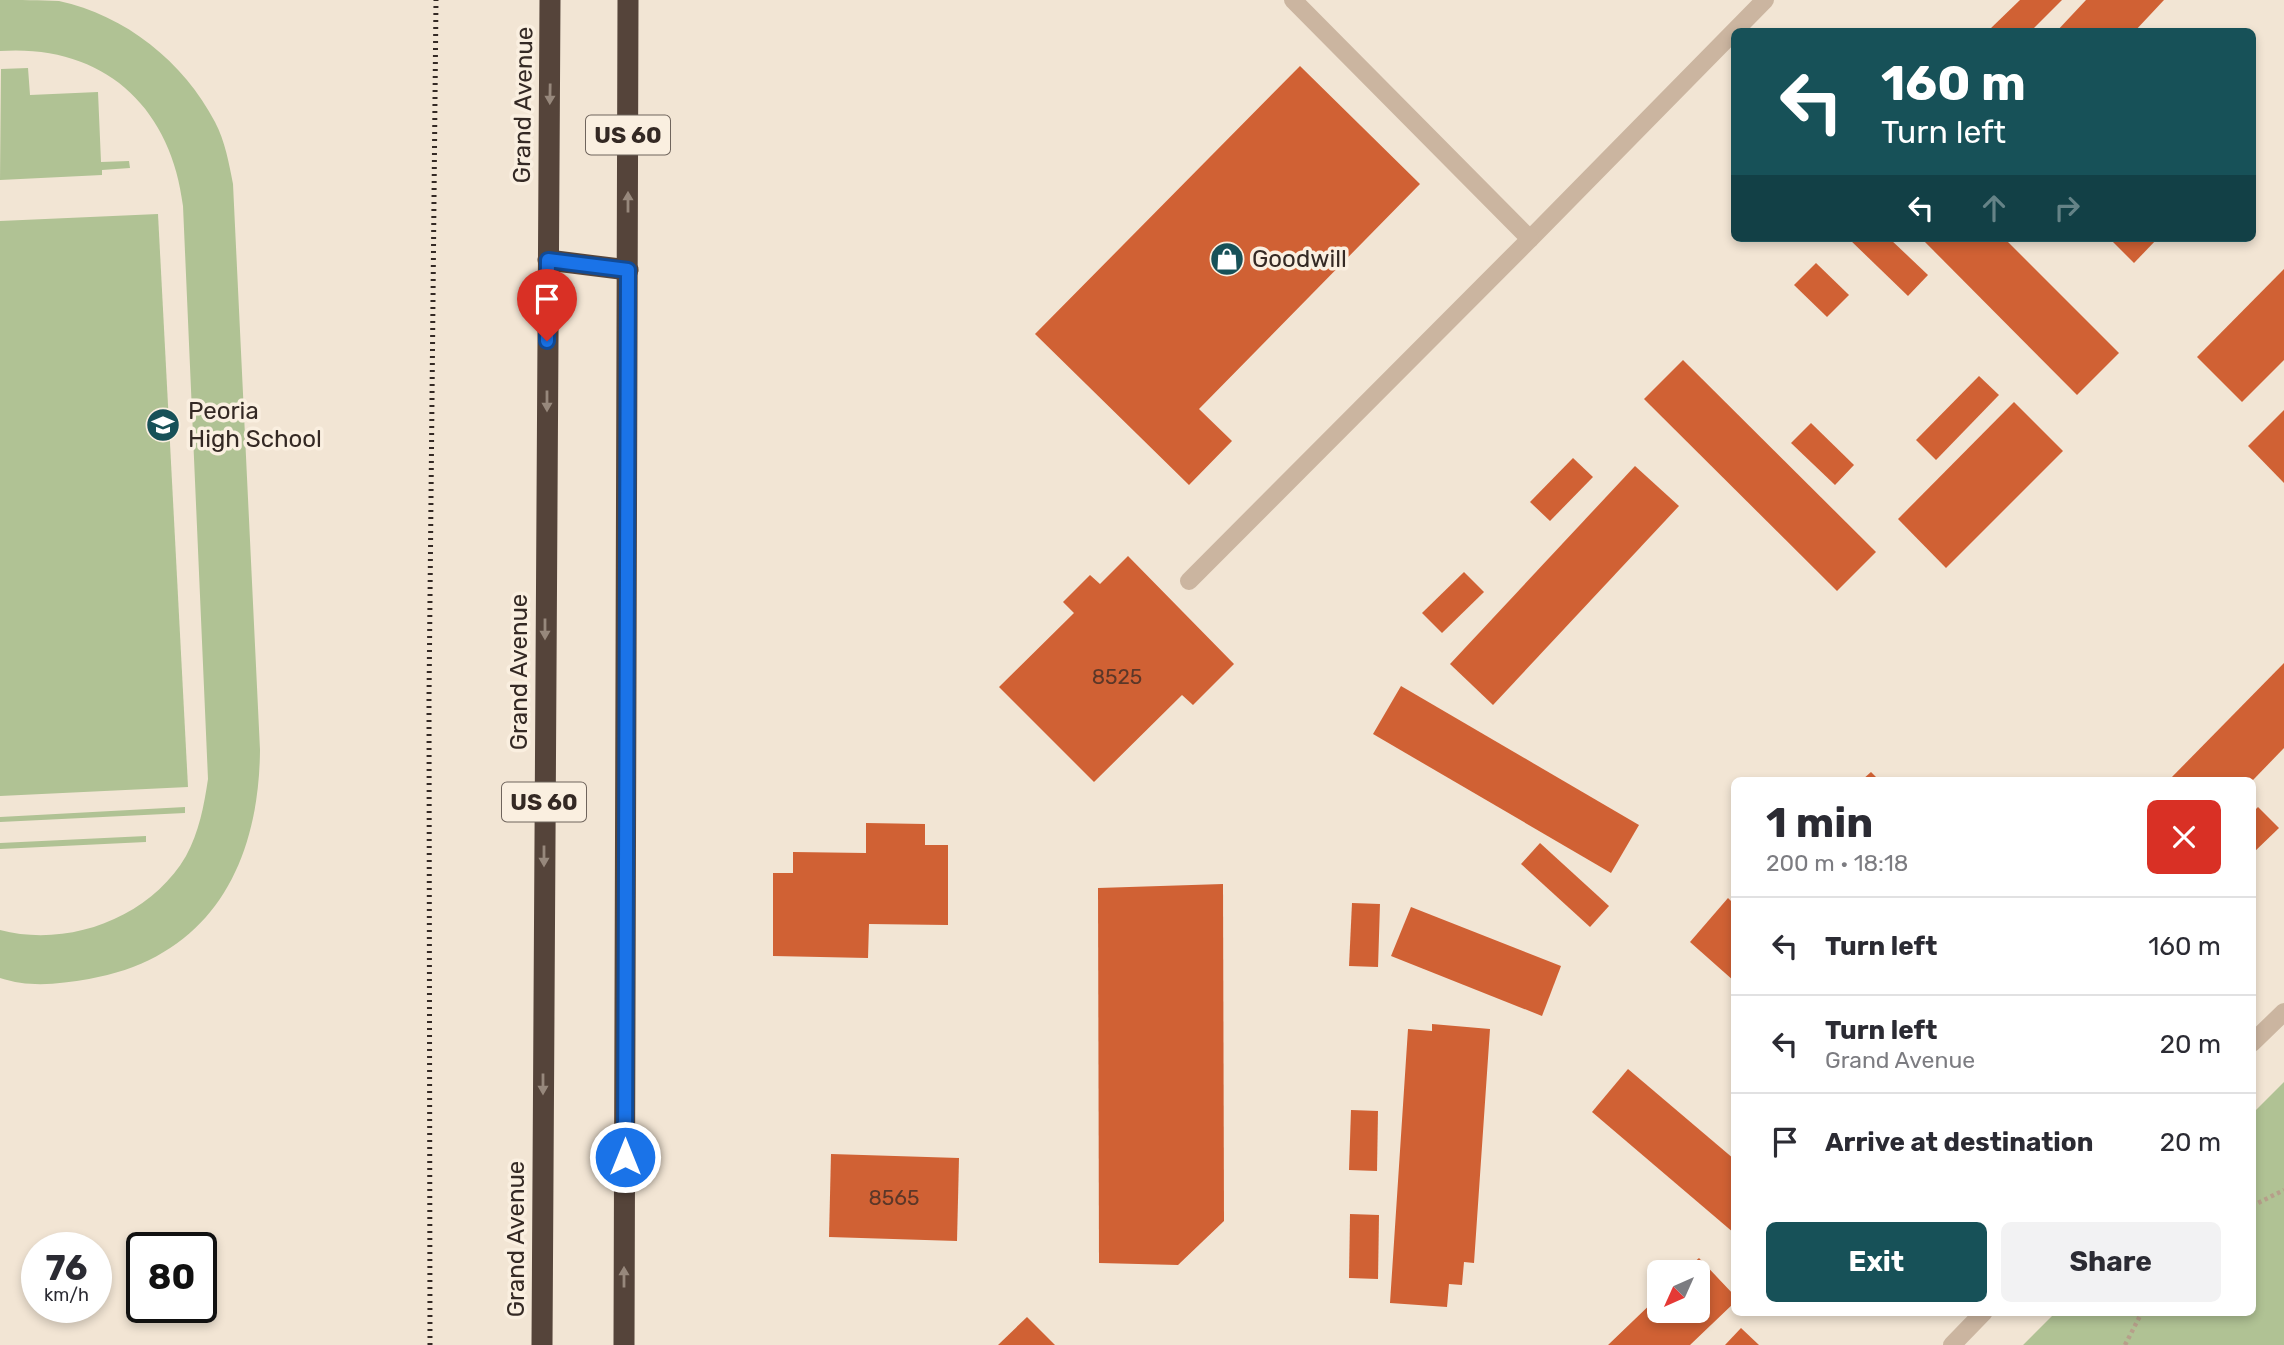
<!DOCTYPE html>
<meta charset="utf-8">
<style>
:root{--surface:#fff;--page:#f2f2f3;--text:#2b2b33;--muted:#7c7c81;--line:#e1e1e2;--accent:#175158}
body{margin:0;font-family:Rubik,sans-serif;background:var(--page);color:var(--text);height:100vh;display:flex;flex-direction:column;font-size:26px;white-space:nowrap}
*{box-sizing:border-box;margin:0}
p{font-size:23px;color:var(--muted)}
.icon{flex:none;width:38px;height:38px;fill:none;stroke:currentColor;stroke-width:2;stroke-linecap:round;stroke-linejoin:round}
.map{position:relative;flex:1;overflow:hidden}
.details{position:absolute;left:1731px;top:777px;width:525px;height:539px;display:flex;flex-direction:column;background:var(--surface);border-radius:10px;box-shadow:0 4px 10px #0003}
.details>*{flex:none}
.hud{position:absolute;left:1731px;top:28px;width:525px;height:214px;border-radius:10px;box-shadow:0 4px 10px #0003;background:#175158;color:#fff;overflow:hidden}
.needle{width:46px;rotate:225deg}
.fabs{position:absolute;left:1647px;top:1260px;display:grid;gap:14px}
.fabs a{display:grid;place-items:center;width:63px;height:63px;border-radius:10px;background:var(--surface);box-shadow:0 4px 10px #0003;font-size:35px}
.speed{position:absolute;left:21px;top:1232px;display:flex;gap:14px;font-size:35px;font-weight:700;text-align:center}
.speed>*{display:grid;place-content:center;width:91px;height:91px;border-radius:50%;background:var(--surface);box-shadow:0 4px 10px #0003;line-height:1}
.speed small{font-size:18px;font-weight:400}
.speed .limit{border:4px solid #111;border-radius:10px;background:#fff;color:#111}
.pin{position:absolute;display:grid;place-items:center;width:60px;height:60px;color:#fff;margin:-72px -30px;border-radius:50% 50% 50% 0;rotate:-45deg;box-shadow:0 0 7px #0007}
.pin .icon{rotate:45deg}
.me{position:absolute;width:77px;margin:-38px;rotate:0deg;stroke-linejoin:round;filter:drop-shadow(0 0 5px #0008)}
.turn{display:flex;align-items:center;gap:24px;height:147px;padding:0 35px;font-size:32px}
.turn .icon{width:91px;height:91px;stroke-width:2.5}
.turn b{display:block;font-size:49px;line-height:60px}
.lanes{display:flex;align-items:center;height:66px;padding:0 35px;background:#0003;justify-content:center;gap:35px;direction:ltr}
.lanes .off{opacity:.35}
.round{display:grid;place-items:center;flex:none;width:74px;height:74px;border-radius:10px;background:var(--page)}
.head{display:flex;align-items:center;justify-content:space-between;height:119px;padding:0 35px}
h1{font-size:42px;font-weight:700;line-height:52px}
.primary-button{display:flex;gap:14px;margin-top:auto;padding:14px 35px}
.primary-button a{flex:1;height:80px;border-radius:10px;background:var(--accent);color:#fff;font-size:28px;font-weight:700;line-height:80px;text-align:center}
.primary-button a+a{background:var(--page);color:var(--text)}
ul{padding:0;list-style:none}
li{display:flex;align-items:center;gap:21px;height:98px;padding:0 35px;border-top:2px solid var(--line)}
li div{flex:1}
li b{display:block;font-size:26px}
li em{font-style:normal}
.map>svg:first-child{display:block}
.green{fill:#b0c294}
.building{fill:#d06134}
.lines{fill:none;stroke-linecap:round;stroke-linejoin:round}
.path{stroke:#b69f8a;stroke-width:4.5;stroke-dasharray:3.5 3.5;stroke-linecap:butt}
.minor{stroke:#cbb5a0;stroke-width:18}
.highway{stroke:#55443a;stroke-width:21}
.rail{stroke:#342924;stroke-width:5;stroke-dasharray:2 5;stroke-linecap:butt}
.oneway{fill:#97887c}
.route-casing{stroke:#114b97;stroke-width:18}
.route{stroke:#1a73e8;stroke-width:12}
.labels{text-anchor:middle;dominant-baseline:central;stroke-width:7;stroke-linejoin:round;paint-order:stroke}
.number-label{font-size:21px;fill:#5b3728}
.shield{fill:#faefe0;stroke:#6f645c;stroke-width:2}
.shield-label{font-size:23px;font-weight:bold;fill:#342924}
.street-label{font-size:24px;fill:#342924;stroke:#faefe0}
.poi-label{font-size:24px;fill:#342924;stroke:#faefe0;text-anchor:start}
</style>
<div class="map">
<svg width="2284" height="1345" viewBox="0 0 2284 1345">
<rect width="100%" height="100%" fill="#f2e5d4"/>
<g class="green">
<path d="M 0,0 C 19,0 41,0 59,1 C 125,15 184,62 215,122 C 225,141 229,163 233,184 L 260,750 C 259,865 210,958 89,979 C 59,984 30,988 0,978 L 0,930 C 68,948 150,918 186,856 C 199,832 204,806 208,779 L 183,206 C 171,106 103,44 0,51 Z"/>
<polygon points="28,68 30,95 98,92 101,162 129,161 130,168 102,170 102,175 0,180 1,69"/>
<polygon points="158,214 188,787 0,796 0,221"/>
<polygon points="185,807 185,813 0,822 0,817"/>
<polygon points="146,836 146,842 0,849 0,843"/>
<polygon points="2284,1082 2284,1345 2023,1345 2055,1313 2252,1312 2252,1114"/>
</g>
<g class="building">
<polygon points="2020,0 2062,0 2030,32 1993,32 1990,29"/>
<polygon points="2086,0 2164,0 2134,32 2056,32"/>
<polygon points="1300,66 1420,184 1199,409 1232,441 1189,485 1035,334"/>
<polygon points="1848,238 1889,238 1928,275 1908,296"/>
<polygon points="1921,238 2004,238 2119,353 2077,395"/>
<polygon points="2109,238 2158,238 2134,263"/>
<polygon points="1816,263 1849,295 1827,317 1794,285"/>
<polygon points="2284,269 2284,360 2242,402 2197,357"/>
<polygon points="1683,360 1876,552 1837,591 1644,399"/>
<polygon points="1979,376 1999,395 1936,460 1916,440"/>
<polygon points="2014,402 2063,451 1946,568 1898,519"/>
<polygon points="2284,410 2284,483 2248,446"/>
<polygon points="1811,423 1854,465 1835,485 1791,443"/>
<polygon points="1573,458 1593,477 1550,521 1530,502"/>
<polygon points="1635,466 1679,506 1493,705 1450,664"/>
<polygon points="1128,556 1234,664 1193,705 1182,695 1094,782 999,687 1074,613 1063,602 1090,575 1100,584"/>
<polygon points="1464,572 1484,592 1442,633 1422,613"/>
<polygon points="2284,663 2284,748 2253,780 2169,780"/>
<polygon points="1401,686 1639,825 1611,873 1373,734"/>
<polygon points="1871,772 1879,780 1862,780"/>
<polygon points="2258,807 2279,828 2252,854 2252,813"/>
<polygon points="866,823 925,824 925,845 948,845 948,925 869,924 868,958 773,956 773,873 793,873 793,852 866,853"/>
<polygon points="1540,843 1609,906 1590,927 1521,864"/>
<polygon points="1223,884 1224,1221 1178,1265 1099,1263 1098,888"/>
<polygon points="1728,898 1734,904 1734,981 1690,942"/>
<polygon points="1352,903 1380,904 1378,967 1349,966"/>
<polygon points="1411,907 1561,966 1542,1016 1391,956"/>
<polygon points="1432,1024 1490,1029 1474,1263 1464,1262 1462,1285 1449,1284 1447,1307 1390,1303 1408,1029 1432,1031"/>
<polygon points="1628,1069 1734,1159 1734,1233 1592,1112"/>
<polygon points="1351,1110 1378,1111 1377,1171 1349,1170"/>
<polygon points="831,1154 959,1158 957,1241 829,1237"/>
<polygon points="1350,1214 1379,1215 1378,1279 1349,1278"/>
<polygon points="1699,1258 1734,1295 1734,1303 1690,1345 1608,1345 1659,1296 1659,1311 1698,1311 1698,1272 1683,1272"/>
<polygon points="1027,1317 1055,1345 998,1345"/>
<polygon points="1741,1328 1759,1345 1725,1345"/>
</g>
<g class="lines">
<g class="path">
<polyline points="2252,1206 2284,1190"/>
<polyline points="2125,1345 2142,1312"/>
</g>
<g class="minor">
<polyline points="1530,239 1765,0"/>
<polyline points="1189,581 1530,239 1293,0"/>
<polyline points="2252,1043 2284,1012"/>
<polyline points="1952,1345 1984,1312"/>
</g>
<g class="highway">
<polyline points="548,260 628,270"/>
<polyline points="542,1345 550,0"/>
<polyline points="624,1345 628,0"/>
</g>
<polyline class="rail" points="430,1345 429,699 436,0"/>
</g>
<defs><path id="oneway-solid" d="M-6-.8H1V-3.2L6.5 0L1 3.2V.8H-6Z" transform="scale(1.75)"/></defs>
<g class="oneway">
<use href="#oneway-solid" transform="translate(550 94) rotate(91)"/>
<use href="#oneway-solid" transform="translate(628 202) rotate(-90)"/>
<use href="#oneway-solid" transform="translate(547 401) rotate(90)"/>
<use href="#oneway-solid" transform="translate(545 629) rotate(90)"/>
<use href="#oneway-solid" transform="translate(544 856) rotate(90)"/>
<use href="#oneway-solid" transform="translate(543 1084) rotate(90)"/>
<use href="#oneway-solid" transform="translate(624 1277) rotate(-90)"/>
</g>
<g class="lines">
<g class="route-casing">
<polyline id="route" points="547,341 548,260 628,270 625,1157"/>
</g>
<use href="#route" class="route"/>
</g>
<defs>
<g id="shop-disc" transform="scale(1.75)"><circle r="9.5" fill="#175158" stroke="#faefe0"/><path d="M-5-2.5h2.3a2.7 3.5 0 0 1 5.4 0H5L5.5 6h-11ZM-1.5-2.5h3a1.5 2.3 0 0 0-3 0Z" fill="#fff"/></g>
<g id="school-disc" transform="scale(1.75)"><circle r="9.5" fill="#175158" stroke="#faefe0"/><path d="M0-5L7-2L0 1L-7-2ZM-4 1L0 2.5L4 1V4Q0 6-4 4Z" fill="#fff"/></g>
</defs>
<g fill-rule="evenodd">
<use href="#shop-disc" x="1227" y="259"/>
<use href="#school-disc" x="163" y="425"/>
</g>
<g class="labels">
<g class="number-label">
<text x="1117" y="676">8525</text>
<text x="894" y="1197">8565</text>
</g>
<g class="shield">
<rect x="586" y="115.5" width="84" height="39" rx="5"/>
<rect x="502" y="782.5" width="84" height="39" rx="5"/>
</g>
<g class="shield-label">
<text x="628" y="135">US 60</text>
<text x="544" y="802">US 60</text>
</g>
<g class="street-label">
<text transform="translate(523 105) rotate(-89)">Grand Avenue</text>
<text transform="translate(519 672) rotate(-90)">Grand Avenue</text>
<text transform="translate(516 1239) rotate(-90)">Grand Avenue</text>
</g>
<g class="poi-label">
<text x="1252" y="259">Goodwill</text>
<text x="188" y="411">Peoria<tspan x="188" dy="28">High School</tspan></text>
</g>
</g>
</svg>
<div class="fabs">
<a><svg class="needle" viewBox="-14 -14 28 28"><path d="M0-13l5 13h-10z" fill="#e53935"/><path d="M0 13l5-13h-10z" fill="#7c7c81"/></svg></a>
</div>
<div class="speed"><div>76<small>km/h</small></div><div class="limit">80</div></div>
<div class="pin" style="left:547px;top:341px;background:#d93025"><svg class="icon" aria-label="arrive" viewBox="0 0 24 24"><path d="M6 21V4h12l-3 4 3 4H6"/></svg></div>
<svg class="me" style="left:625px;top:1157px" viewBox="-20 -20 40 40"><circle r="17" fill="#1a73e8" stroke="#fff" stroke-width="3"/><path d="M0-11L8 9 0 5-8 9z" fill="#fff"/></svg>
<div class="hud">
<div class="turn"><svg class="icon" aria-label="left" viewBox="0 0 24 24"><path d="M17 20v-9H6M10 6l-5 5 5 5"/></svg><div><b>160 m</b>Turn left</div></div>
<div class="lanes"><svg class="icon" aria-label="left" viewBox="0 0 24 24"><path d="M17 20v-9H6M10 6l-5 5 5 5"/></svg><svg class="icon off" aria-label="ahead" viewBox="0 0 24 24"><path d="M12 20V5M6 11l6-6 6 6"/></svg><svg class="icon off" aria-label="right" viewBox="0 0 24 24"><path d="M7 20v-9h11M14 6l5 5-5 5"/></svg></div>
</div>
<section class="details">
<div class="head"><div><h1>1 min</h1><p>200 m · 18:18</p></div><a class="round" style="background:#d93025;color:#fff"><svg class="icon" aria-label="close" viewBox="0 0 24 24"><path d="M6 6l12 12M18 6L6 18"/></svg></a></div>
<ul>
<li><svg class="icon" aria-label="left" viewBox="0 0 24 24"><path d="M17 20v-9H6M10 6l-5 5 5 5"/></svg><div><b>Turn left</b></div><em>160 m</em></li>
<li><svg class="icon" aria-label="left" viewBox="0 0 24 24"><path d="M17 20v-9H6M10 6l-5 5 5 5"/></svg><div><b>Turn left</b><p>Grand Avenue</p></div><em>20 m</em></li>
<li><svg class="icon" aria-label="arrive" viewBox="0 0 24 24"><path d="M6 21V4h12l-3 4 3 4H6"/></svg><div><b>Arrive at destination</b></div><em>20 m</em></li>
</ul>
<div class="primary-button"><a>Exit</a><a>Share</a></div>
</section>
</div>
